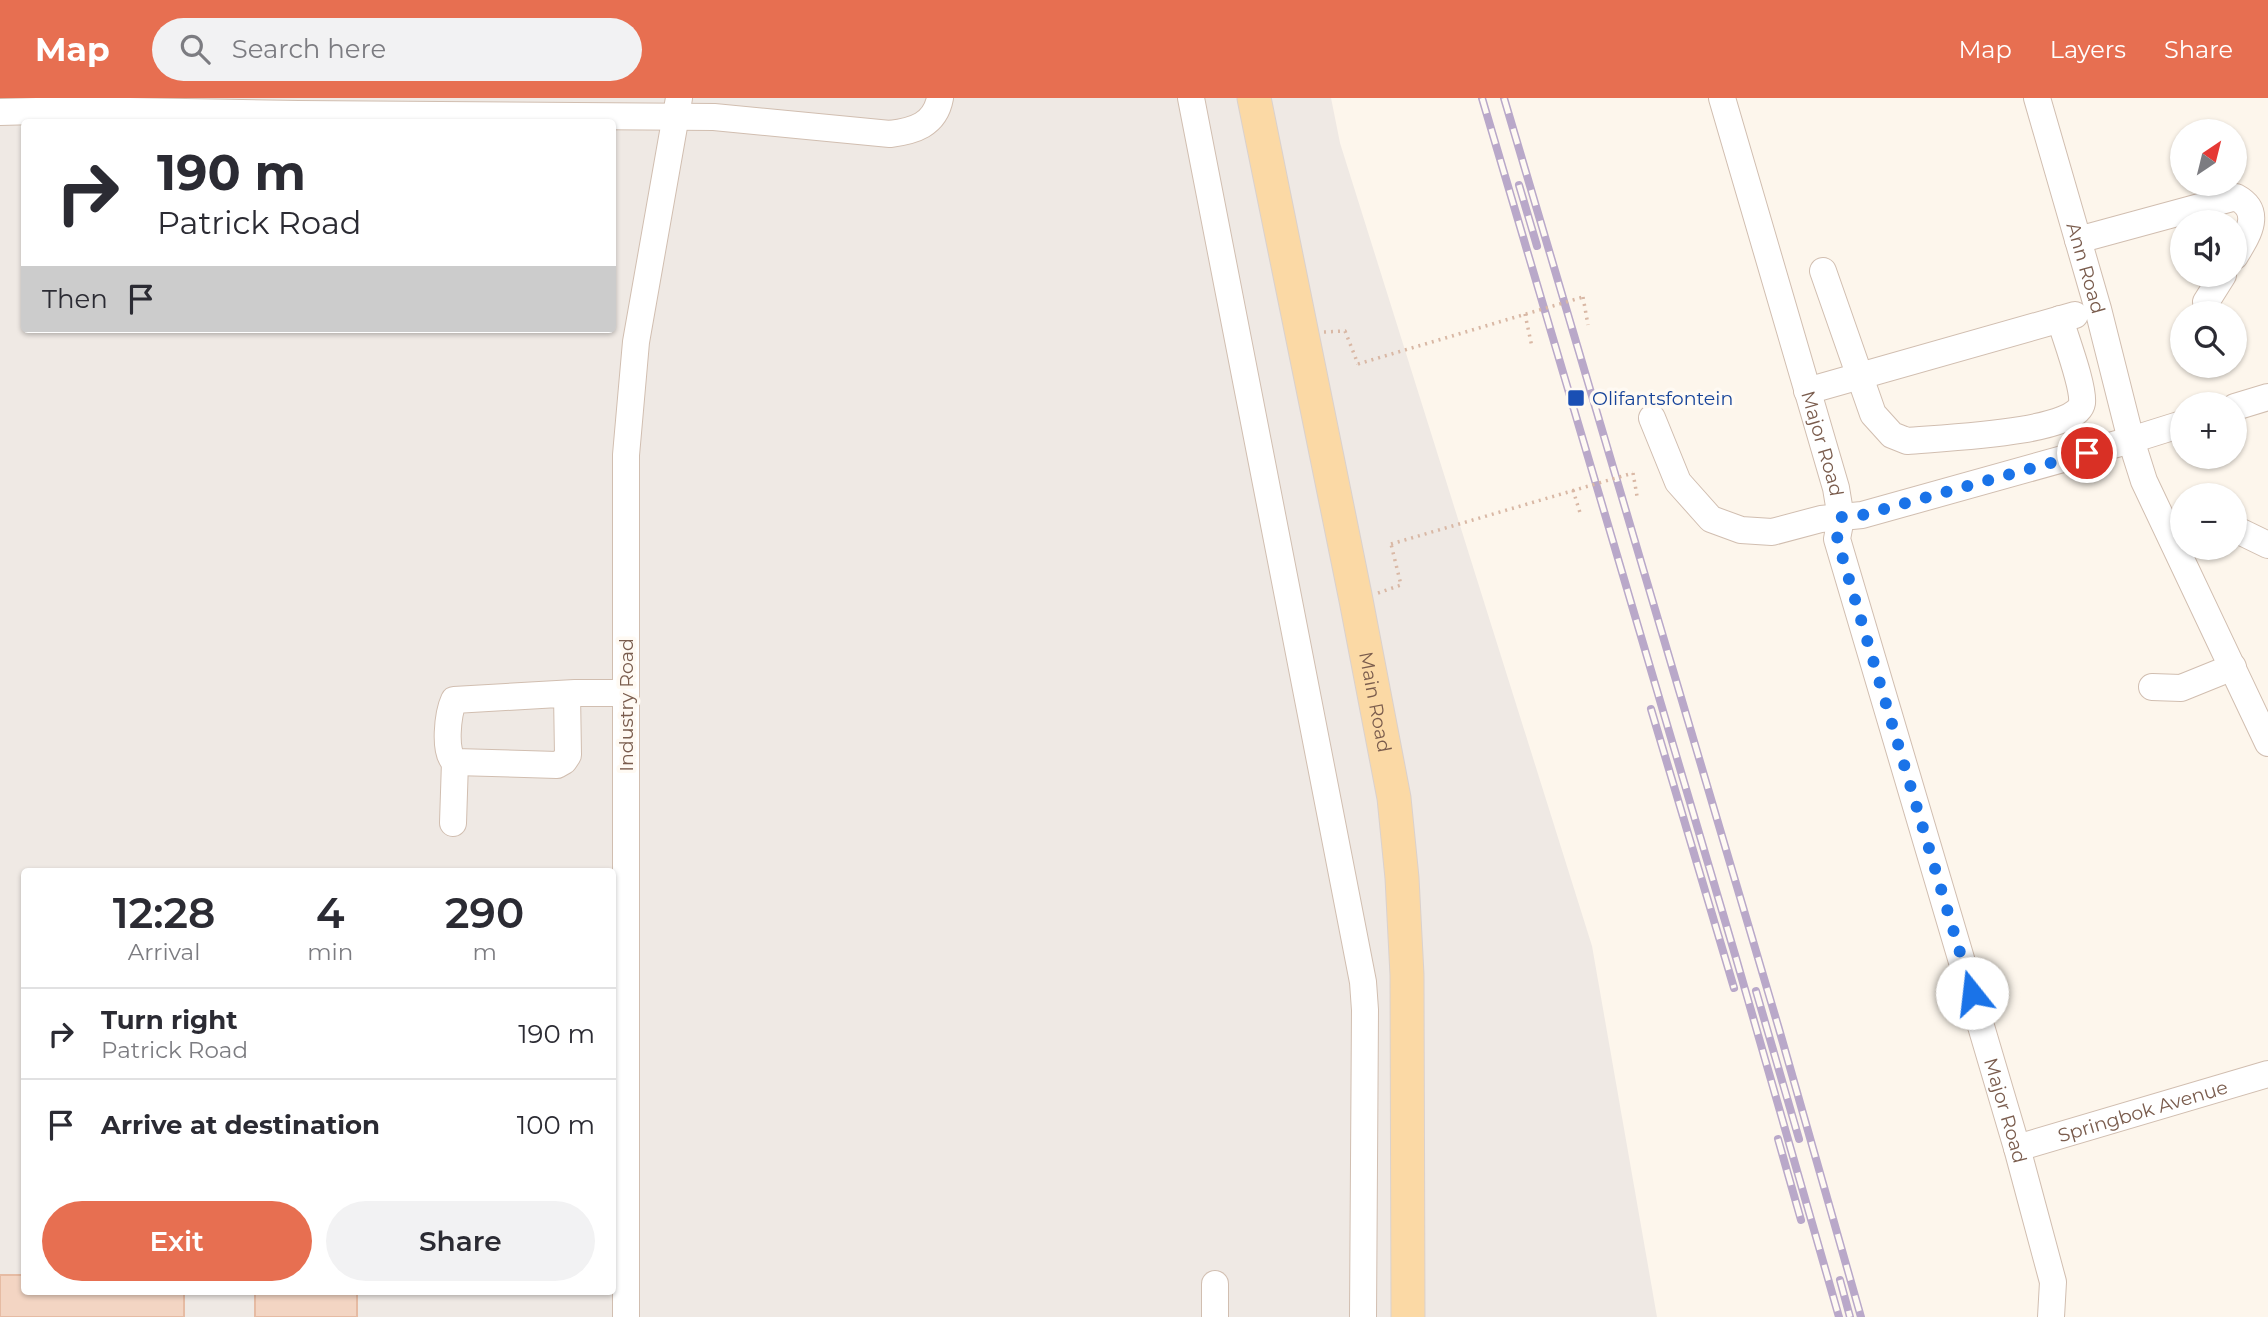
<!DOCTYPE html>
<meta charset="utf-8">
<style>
:root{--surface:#fff;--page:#f2f2f3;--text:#2b2b33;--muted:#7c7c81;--line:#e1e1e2;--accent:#e76f51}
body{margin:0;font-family:Montserrat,sans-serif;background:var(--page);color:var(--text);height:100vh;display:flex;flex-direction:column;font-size:26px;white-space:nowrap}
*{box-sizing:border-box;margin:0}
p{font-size:23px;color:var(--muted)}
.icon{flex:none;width:38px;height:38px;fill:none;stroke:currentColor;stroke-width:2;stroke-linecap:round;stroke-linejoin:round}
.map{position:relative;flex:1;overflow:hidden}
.panel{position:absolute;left:21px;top:770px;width:595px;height:427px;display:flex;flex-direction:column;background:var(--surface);border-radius:7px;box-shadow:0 2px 5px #0004}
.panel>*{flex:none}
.top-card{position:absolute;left:21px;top:21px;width:595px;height:214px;border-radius:7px;box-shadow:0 2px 5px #0004;background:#fff;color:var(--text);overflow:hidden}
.needle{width:46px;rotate:35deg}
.buttons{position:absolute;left:2170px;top:21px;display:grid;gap:14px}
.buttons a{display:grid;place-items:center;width:77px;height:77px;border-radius:50%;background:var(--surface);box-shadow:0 2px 5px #0004;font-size:35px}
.pin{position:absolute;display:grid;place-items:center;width:60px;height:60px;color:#fff;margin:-30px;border:4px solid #fff;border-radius:50%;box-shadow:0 2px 7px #0007}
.me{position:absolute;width:77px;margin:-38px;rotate:344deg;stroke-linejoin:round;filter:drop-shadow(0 0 5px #0008)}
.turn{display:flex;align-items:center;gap:24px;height:147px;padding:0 21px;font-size:32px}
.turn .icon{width:91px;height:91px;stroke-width:2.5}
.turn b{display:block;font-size:49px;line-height:60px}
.then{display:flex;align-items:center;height:66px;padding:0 21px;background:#0003;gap:14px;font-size:26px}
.eta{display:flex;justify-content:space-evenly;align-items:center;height:119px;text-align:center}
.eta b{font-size:42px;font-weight:600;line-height:49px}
.primary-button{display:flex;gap:14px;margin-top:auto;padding:14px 21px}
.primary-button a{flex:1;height:80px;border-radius:42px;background:var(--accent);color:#fff;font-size:28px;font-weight:600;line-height:80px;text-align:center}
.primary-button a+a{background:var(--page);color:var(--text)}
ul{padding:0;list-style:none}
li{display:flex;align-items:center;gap:21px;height:91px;padding:0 21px;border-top:2px solid var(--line)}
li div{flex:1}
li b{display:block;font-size:26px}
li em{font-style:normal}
header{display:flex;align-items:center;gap:42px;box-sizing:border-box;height:98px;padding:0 35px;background:var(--accent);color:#fff}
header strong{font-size:33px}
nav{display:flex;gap:38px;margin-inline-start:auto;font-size:24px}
.search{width:490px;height:63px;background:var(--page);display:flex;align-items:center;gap:18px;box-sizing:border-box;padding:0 24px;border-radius:38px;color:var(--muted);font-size:26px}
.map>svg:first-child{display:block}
.industrial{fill:#efe9e4;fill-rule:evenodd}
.building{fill:#f3d5c3;stroke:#e6bba3;stroke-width:2}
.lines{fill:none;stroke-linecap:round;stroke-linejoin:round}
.minor-casing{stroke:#d1beb0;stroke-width:28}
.major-casing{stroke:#dad1cd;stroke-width:35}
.path{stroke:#d9b8a5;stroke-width:3.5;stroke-dasharray:2 5;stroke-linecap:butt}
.minor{stroke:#fff;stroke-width:26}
.major{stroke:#fbd9a5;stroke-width:33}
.rail-casing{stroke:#b9a8c9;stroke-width:8}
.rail{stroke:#fffaf3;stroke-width:5;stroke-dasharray:16;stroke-linecap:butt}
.path-bridge{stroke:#d9b8a5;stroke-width:3.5;stroke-dasharray:2 5;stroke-linecap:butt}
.route{stroke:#1a73e8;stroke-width:12;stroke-dasharray:0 21.6}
.transit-dot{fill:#1a4fb4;stroke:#fffaf3;stroke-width:2.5}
.labels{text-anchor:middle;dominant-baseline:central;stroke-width:7;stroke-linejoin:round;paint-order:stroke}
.street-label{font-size:19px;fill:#7a5c4d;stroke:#fffaf3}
.transit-label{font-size:19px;fill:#164399;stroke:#fffaf3;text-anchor:start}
</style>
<header>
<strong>Map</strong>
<div class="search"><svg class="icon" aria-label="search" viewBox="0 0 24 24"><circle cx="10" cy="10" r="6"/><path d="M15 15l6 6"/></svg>Search here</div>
<nav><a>Map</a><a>Layers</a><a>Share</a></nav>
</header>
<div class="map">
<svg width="2268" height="1219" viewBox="0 0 2268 1219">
<rect width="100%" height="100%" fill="#fdf6ec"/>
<path class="industrial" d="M 0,0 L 1331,0 L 1340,45 L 1592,848 L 1657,1219 L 0,1219 ZM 24,24 L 612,24 L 612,231 L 24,231 ZM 24,774 L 612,774 L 612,1194 L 24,1194 Z"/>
<g class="building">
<polygon points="0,1177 24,1177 24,1194 184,1194 184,1219 0,1219"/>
<rect x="255" y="1194" width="102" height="25"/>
</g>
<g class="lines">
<g class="minor-casing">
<g id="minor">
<polyline points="1191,0 1363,884 1365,912 1363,1219"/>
<path id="s1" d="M 1722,0 L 1836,390 L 1841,420 L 1837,441 L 2017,1050 L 2053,1184 L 2051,1219"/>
<path id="s2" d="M 2037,0 L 2098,211 L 2131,342 L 2144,383 L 2268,645"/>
<path d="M 0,14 L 73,12 L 298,16 L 714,19 L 890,36 C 914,33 935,27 940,0"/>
<path d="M 2078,142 L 2236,99 C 2264,114 2247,138 2235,158"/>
<path d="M 1823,173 L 1873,316 L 1892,337 L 1907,343 C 1936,340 2077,336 2082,305 C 2084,288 2065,239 2060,221"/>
<polyline points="2206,204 2223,177"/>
<polyline points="1807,293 2075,217"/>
<polyline points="2235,309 2268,299"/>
<polyline points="1652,320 1678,384 1711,421 1741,432 1772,434 1821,421 1862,417 2131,342 2182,326"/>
<polyline points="2235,431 2268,447"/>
<polyline points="2152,589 2181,590 2233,569"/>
<path d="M 567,596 L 568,657 L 564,663 L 557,667 L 455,664 C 443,655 448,615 454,602 L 575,595 L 626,595"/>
<polyline points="453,725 455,664"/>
<path id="s3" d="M 2017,1050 L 2268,976"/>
<polyline points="1215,1186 1215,1219"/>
<polyline points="626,1219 626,357 636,244 679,0"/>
</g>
</g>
<g class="major-casing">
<g id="major">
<path id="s4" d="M 1254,0 L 1356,502 L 1394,700 L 1402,780 L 1407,877 L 1408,1219"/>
</g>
</g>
<g class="path">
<polyline points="1583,199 1588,227"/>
<polyline points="1525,216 1532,249"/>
<polyline points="1324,234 1345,233 1358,266"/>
<polyline points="1633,375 1637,398"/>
<polyline points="1573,392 1581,418"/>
<polyline points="1378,495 1401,487 1391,446"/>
</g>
<use href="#minor" class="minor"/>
<use href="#major" class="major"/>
<g class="rail-casing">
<g id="rail">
<polyline points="1482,0 1736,860 1839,1219"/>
<polyline points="1504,0 1779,931 1861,1219"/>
<polyline points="1519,87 1537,148"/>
<polyline points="1651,611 1734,890"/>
<polyline points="1756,893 1799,1041"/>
<polyline points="1778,1041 1801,1122"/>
<polyline points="1840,1182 1850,1219"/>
</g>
</g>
<use href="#rail" class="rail"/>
<g class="path-bridge">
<polyline points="1358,266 1583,199"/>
<polyline points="1391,446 1633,375"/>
</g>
</g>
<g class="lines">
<polyline class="route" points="1972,895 1837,441 1841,419 1862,417 2087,355"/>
</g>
<rect class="transit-dot" x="1567" y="291" width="18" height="18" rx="3.5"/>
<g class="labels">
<g class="street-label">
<text stroke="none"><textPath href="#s2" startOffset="177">Ann Road</textPath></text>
<text stroke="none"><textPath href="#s1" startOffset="360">Major Road</textPath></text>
<text stroke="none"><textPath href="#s4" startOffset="616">Main Road</textPath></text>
<text transform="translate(626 607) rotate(-90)">Industry Road</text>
<text stroke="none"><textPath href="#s1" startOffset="1054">Major Road</textPath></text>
<text stroke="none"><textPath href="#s3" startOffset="131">Springbok Avenue</textPath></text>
</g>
<g class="transit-label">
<text x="1592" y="300">Olifantsfontein</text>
</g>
</g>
</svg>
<div class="buttons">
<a><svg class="needle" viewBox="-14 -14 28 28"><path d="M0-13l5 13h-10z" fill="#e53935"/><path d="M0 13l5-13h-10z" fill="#7c7c81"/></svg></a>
<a><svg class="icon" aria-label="sound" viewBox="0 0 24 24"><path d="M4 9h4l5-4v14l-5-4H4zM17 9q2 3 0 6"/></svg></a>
<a><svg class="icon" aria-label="search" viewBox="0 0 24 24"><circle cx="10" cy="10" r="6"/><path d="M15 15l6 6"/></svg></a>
<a>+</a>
<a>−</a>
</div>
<div class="pin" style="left:2087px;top:355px;background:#d93025"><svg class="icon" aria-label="arrive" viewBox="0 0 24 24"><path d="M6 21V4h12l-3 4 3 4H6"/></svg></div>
<svg class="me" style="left:1972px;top:895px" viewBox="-20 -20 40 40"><circle r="19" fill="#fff"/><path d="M0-13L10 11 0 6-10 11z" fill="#1a73e8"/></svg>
<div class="top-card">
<div class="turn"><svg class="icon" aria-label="right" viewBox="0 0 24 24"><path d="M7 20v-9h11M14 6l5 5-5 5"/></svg><div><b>190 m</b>Patrick Road</div></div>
<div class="then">Then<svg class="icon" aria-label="arrive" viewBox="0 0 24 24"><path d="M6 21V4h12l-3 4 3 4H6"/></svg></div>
</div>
<section class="panel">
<div class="eta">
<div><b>12:28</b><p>Arrival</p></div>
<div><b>4</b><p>min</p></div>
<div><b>290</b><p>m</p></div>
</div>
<ul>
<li><svg class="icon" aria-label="right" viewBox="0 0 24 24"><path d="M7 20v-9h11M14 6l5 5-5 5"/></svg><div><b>Turn right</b><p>Patrick Road</p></div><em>190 m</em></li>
<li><svg class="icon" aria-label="arrive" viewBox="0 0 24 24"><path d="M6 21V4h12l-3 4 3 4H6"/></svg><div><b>Arrive at destination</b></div><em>100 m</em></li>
</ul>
<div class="primary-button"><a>Exit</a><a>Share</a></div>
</section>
</div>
